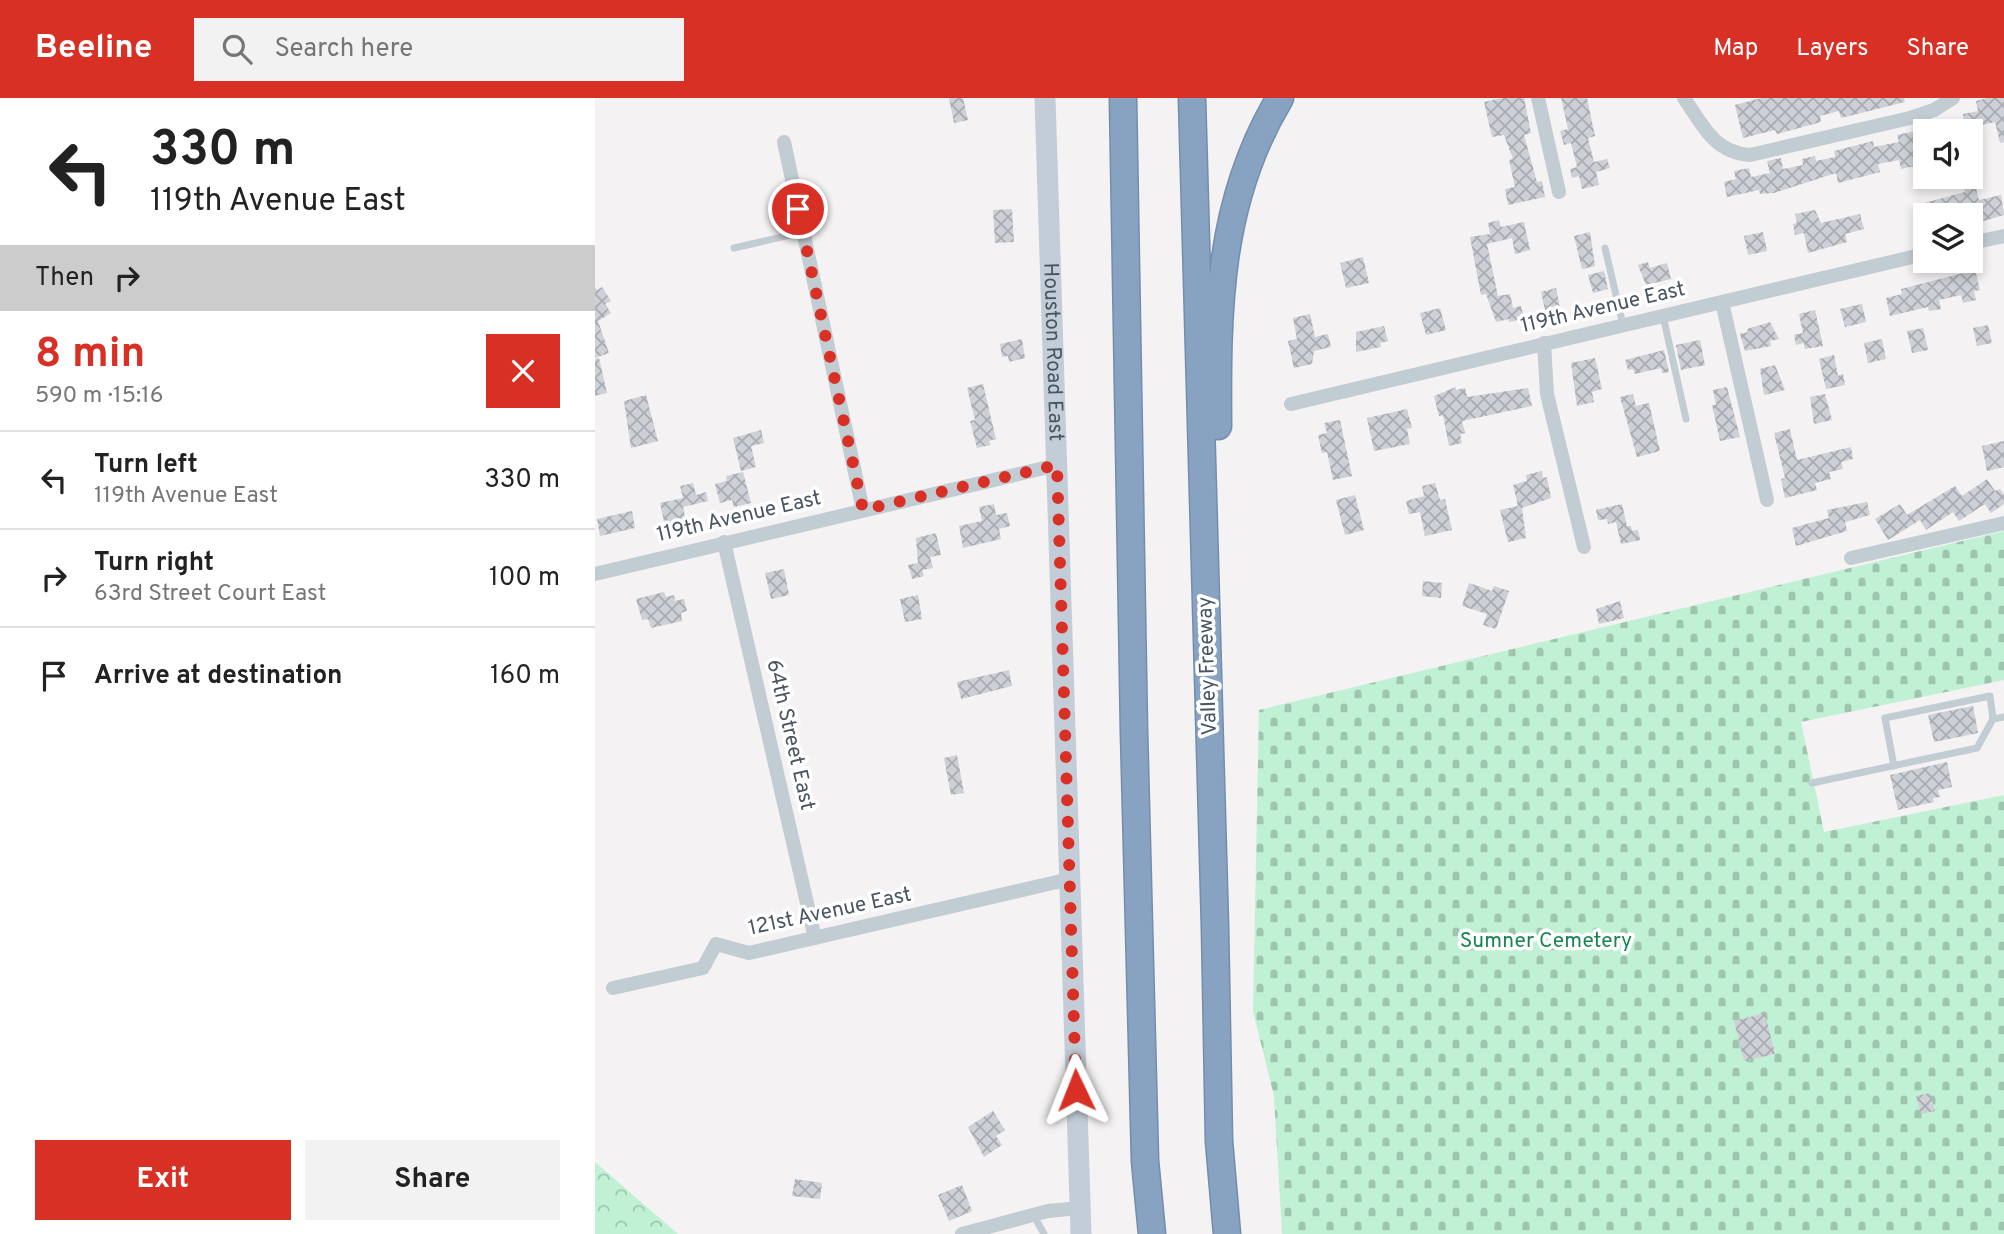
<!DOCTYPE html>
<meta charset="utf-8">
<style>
:root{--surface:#fff;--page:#f2f2f2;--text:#222;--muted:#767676;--line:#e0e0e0;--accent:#d93025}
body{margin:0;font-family:Overpass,sans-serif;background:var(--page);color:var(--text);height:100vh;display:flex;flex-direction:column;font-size:26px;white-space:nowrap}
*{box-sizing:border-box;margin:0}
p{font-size:23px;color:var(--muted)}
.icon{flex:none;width:38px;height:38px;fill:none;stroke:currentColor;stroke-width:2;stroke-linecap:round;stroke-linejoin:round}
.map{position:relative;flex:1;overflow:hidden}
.sheet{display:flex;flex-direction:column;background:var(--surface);width:595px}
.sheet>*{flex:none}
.guide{background:#fff;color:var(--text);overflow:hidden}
.tools{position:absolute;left:1318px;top:21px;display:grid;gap:14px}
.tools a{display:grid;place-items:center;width:70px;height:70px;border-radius:0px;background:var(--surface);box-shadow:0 4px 10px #0003;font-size:35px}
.pin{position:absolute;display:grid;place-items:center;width:60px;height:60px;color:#fff;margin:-30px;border:4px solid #fff;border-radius:50%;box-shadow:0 2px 7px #0007}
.me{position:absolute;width:77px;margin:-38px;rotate:358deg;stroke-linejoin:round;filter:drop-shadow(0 0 5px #0008)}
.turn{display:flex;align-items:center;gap:24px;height:147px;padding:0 35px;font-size:32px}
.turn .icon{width:91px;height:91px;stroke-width:2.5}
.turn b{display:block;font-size:49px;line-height:60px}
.then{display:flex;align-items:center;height:66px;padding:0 35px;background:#0003;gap:14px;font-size:26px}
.round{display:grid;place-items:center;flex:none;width:74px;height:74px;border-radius:0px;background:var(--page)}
.head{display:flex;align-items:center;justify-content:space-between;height:119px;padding:0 35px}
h1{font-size:42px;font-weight:700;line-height:52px;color:var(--accent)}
.primary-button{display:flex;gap:14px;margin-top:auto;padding:14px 35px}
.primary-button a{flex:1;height:80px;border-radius:0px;background:var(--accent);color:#fff;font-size:28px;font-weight:700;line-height:80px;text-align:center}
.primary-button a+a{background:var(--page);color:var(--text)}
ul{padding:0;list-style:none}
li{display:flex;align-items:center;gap:21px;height:98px;padding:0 35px;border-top:2px solid var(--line)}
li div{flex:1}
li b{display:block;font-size:26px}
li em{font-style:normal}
header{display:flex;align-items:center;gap:42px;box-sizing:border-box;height:98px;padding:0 35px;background:var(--accent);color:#fff}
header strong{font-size:33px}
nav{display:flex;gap:38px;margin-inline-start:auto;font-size:24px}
.search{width:490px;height:63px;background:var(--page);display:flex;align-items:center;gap:18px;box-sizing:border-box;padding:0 24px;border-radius:0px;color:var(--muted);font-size:26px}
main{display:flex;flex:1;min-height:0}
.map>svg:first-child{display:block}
.forest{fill:url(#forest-crowns)}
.cemetery{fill:url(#cemetery-stones)}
.building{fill:url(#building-cross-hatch)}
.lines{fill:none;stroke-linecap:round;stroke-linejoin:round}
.highway-casing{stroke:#738ead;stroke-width:29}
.lane{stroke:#c2ccd3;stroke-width:7}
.street{stroke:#c2ccd3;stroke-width:14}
.secondary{stroke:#c2cdd8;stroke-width:21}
.highway{stroke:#88a3c1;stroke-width:26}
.route{stroke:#d93025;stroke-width:12;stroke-dasharray:0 21.6}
.labels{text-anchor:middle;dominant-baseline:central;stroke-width:7;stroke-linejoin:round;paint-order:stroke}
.street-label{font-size:21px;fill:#485560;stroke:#fff}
.park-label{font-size:21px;fill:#15864e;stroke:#fff}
</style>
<header>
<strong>Beeline</strong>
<div class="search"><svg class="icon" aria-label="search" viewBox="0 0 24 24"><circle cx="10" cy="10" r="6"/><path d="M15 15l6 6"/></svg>Search here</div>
<nav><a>Map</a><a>Layers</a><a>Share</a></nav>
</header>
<main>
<section class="sheet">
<div class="guide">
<div class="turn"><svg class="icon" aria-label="left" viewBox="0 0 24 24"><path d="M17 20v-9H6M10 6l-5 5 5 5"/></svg><div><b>330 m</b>119th Avenue East</div></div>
<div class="then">Then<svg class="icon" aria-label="right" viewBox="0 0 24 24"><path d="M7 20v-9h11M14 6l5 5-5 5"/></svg></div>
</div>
<div class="head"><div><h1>8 min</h1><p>590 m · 15:16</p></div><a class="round" style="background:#d93025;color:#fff"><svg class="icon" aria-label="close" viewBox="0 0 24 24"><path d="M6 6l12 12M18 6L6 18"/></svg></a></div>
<ul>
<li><svg class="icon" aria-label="left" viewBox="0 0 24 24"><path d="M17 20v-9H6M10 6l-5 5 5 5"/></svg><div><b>Turn left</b><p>119th Avenue East</p></div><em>330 m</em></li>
<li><svg class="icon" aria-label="right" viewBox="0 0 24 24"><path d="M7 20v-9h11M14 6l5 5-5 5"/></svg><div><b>Turn right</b><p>63rd Street Court East</p></div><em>100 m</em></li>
<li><svg class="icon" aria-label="arrive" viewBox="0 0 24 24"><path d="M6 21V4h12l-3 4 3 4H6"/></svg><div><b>Arrive at destination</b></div><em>160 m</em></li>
</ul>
<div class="primary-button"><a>Exit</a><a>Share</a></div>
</section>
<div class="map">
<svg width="1409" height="1136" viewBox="0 0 1409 1136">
<defs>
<pattern id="forest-crowns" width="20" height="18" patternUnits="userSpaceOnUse" patternTransform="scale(1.75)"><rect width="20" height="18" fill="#c0f1d4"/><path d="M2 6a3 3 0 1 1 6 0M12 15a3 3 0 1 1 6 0" fill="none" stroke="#9ec6af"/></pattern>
<pattern id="cemetery-stones" width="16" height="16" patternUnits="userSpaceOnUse" patternTransform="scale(1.75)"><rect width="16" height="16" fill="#c0f1d4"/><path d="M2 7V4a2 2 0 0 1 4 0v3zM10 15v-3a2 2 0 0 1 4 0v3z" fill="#9ec6af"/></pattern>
<pattern id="building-cross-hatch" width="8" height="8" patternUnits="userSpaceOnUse" patternTransform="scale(1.75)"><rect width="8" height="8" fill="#cdd0d6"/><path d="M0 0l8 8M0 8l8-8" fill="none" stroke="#a8acb1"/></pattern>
</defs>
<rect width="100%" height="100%" fill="#f4f2f2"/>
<polygon class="forest" points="0,1064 83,1136 0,1136"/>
<polygon class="cemetery" points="1409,433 1409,582 1206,624 1229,734 1409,697 1409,1136 687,1136 679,998 658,913 664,612"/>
<g class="building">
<polygon points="354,0 368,0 373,22 359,25"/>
<polygon points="907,0 929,0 936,35 929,37 942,84 947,83 950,99 913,107 910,91 920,89 914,62 918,61 909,37 897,39 889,4"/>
<polygon points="966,0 992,0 1000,38 993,40 999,64 1012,61 1015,70 1001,74 1004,87 987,91 984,78 977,80 975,71 982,69 976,45 969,47 965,33 973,31"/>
<polygon points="1166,0 1309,0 1310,4 1246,20 1244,13 1225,18 1226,24 1197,32 1182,36 1180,32 1148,40 1140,7"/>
<polygon points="1392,0 1409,0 1409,44 1405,45 1400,24 1379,29 1380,33 1344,33 1344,29 1369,23 1368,16 1383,13 1381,3"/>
<polygon points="1330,31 1330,61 1323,63 1324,67 1306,71 1304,62 1283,66 1285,74 1247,84 1243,85 1241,75 1179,95 1165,96 1164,92 1132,99 1129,84 1141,81 1139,73 1154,70 1156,79 1175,75 1172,63 1186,60 1188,71 1208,67 1207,61 1220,58 1221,63 1240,59 1239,53 1278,43 1279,49 1304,44 1302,37"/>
<polygon points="1366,79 1378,79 1384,102 1406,97 1409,117 1378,126 1375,114 1330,117 1330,142 1326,142 1318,108 1370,94"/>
<polygon points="417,111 419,144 400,145 398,112"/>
<polygon points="1220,112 1226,125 1265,116 1269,131 1250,136 1252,144 1213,155 1209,135 1200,137 1198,126 1202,125 1200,116"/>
<polygon points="904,122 906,129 929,124 935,152 920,156 917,140 892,146 903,198 915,196 918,210 926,208 929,221 914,224 914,221 901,224 891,196 886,197 875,139 895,136 893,125"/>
<polygon points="995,134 1000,168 987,171 979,138"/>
<polygon points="1168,134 1172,153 1153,157 1149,138"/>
<polygon points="768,159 774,185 751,190 745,165"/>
<polygon points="1053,164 1055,170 1072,165 1076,181 1051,187 1043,167"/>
<polygon points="1380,172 1385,192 1379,193 1381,202 1368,205 1366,197 1344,202 1346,211 1334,213 1333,209 1295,218 1291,200 1307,196 1306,191"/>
<polygon points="1009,173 1013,191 998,195 993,177"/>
<polygon points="0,189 2,192 7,189 16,203 10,206 16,215 3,223 14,255 0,260"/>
<polygon points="961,190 965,209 950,212 946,194"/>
<polygon points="1267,206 1271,224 1250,229 1245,211"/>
<polygon points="845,210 851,232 831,237 825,215"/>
<polygon points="1220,212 1228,248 1210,251 1209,245 1201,247 1199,237 1208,235 1204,216"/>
<polygon points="715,216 720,239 733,236 736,249 719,253 717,266 699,270 693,243 702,241 698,220"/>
<polygon points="1175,224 1184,241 1175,243 1176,248 1150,253 1145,236 1153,234 1152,231"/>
<polygon points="1393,227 1397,245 1382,248 1378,230"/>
<polygon points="789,228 793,243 785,245 786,249 761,254 761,234"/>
<polygon points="1328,230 1333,252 1317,255 1312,233"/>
<polygon points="427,241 430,260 414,264 413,258 407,259 405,246"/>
<polygon points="1287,241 1291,261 1273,265 1269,245"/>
<polygon points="1105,242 1110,267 1086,272 1081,247"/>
<polygon points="1069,252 1074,274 1067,275 1066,270 1040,276 1038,271 1033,272 1030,262"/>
<polygon points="1239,257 1243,278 1248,276 1250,287 1231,291 1224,261"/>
<polygon points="4,260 12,295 0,298 0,261"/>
<polygon points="1000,260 1007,291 997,294 999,304 982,308 976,265"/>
<polygon points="1180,267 1190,292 1169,297 1165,271"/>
<polygon points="388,286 401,341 394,343 395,347 382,350 375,323 380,322 372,290"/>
<polygon points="861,289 861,292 870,290 872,299 933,290 937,308 867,323 870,335 865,336 867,345 854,348 848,317 844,318 839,298"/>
<polygon points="1132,289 1145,339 1125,343 1117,307 1121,307 1118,292"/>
<polygon points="1038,296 1041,308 1054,305 1065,353 1042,359 1025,299"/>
<polygon points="1230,296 1237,322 1219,326 1215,299"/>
<polygon points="51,297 63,343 36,350 29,303"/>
<polygon points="812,311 817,330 812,331 815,346 779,353 772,320"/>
<polygon points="745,322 757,378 738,382 732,354 727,355 723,337 732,335 729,325"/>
<polygon points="1195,331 1202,362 1256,349 1258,361 1246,364 1248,371 1234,374 1236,381 1220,385 1222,392 1190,400 1186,381 1190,380 1179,335"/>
<polygon points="166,332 169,345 156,348 161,369 146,373 138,340"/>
<polygon points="1409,343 1409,369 1392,373 1387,348"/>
<polygon points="947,373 948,380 952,379 956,400 927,410 931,440 913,444 905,412 923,408 918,387 932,383 931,377"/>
<polygon points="148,374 156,405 139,409 137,402 125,405 120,386 132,383 131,378"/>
<polygon points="1392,381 1400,393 1405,391 1409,397 1409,406 1396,415 1390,406 1364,423 1358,414 1331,432 1325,422 1293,442 1280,421 1305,406 1312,417 1360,388 1367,398"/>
<polygon points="98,385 101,397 111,394 113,403 88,409 91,423 70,428 65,405 88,400 85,388"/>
<polygon points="840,385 845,402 850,401 857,432 830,438 825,414 814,416 811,403 829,398 827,388"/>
<polygon points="760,397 769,432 750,437 741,402"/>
<polygon points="1272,404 1275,417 1250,424 1252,433 1201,448 1197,430 1234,420 1232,412"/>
<polygon points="399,406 401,417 412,415 415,428 404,431 406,441 368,450 364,428 387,423 384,409"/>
<polygon points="1027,406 1032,428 1036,428 1037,433 1043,432 1045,442 1026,446 1021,424 1013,426 1012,421 1003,422 1001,412"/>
<polygon points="37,413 40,430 5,438 2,421"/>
<polygon points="341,435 346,457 335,459 338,470 327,472 329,478 317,481 313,467 323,465 321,440"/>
<polygon points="189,471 194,497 176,501 170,475"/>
<polygon points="828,483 847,485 846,500 827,498"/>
<polygon points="874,485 897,493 899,488 914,493 901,531 888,527 892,516 867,508"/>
<polygon points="69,494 71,499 79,497 80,503 89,501 92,513 86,515 87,523 56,530 53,521 47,522 41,501"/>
<polygon points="323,497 327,521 310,524 305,501"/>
<polygon points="1025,503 1029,520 1004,526 1001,511"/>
<polygon points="414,572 417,588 366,601 362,584"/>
<polygon points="1378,608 1383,635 1339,644 1333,617"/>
<polygon points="362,657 369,695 356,697 349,660"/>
<polygon points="1352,664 1357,689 1343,692 1345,699 1338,700 1339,704 1303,712 1295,677"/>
<polygon points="1170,915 1180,956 1149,963 1139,923"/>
<polygon points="1335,995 1340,1013 1326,1016 1321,998"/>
<polygon points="398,1013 410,1032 401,1038 407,1047 389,1059 373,1029"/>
<polygon points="200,1081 227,1085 225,1101 197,1098"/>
<polygon points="367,1087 377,1113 354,1123 343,1097"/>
</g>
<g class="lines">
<g class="highway-casing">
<g id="highway">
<polyline points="528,0 539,634 550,1063 557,1136"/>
<polyline points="597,0 620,829 624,1043 632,1136"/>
<path d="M 623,328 C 622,210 623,103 685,0"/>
</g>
</g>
<g class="lane">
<polyline points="139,150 208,134"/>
<polyline points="1010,150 1028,227"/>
<polyline points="1068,218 1091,321"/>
<polyline points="1299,668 1290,620 1395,598 1398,621"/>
<polyline points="1217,685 1382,650 1398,621 1409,619"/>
<polyline points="439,1118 449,1136"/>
</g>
<g class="street">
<polyline points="943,0 964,94"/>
<path d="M 1089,0 C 1107,26 1119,55 1155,57 L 1315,20 L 1339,12 L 1358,0"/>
<polyline points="189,44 268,412"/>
<polyline points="1376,145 1409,138"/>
<polyline points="1127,204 1172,402"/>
<polyline points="949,245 952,296 989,449"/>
<polyline points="696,306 1330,156"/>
<polyline points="129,444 220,840"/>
<polyline points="1256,460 1409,425"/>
<polyline points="0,476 462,367"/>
<polyline points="18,890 108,870 121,846 154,855 475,781"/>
<polyline points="367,1136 453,1113 485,1110"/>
</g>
<path class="secondary" id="s1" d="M 450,0 L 486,1136"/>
<use href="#highway" class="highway"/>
</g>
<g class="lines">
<polyline class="route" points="203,111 268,412 462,367 481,992"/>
</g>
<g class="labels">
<g class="street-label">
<text transform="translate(1008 210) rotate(-13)">119th Avenue East</text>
<text stroke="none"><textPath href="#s1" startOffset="254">Houston Road East</textPath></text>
<text transform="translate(144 419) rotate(-13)">119th Avenue East</text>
<text transform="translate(613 568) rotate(-92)">Valley Freeway</text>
<text transform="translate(195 637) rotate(77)">64th Street East</text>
<text transform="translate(235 814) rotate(-12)">121st Avenue East</text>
</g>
<g class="park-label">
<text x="951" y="843">Sumner Cemetery</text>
</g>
</g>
</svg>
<div class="tools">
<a><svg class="icon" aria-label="sound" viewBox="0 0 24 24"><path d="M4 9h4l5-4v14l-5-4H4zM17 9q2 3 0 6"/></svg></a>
<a><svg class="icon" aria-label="layers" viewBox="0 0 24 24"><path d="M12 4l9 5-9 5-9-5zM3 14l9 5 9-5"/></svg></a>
</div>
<div class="pin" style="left:203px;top:111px;background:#d93025"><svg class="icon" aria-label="arrive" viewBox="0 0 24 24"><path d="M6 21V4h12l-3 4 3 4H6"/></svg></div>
<svg class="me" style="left:481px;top:992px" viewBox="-20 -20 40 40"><path d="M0-17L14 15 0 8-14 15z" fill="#d93025" stroke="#fff" stroke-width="4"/></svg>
</div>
</main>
